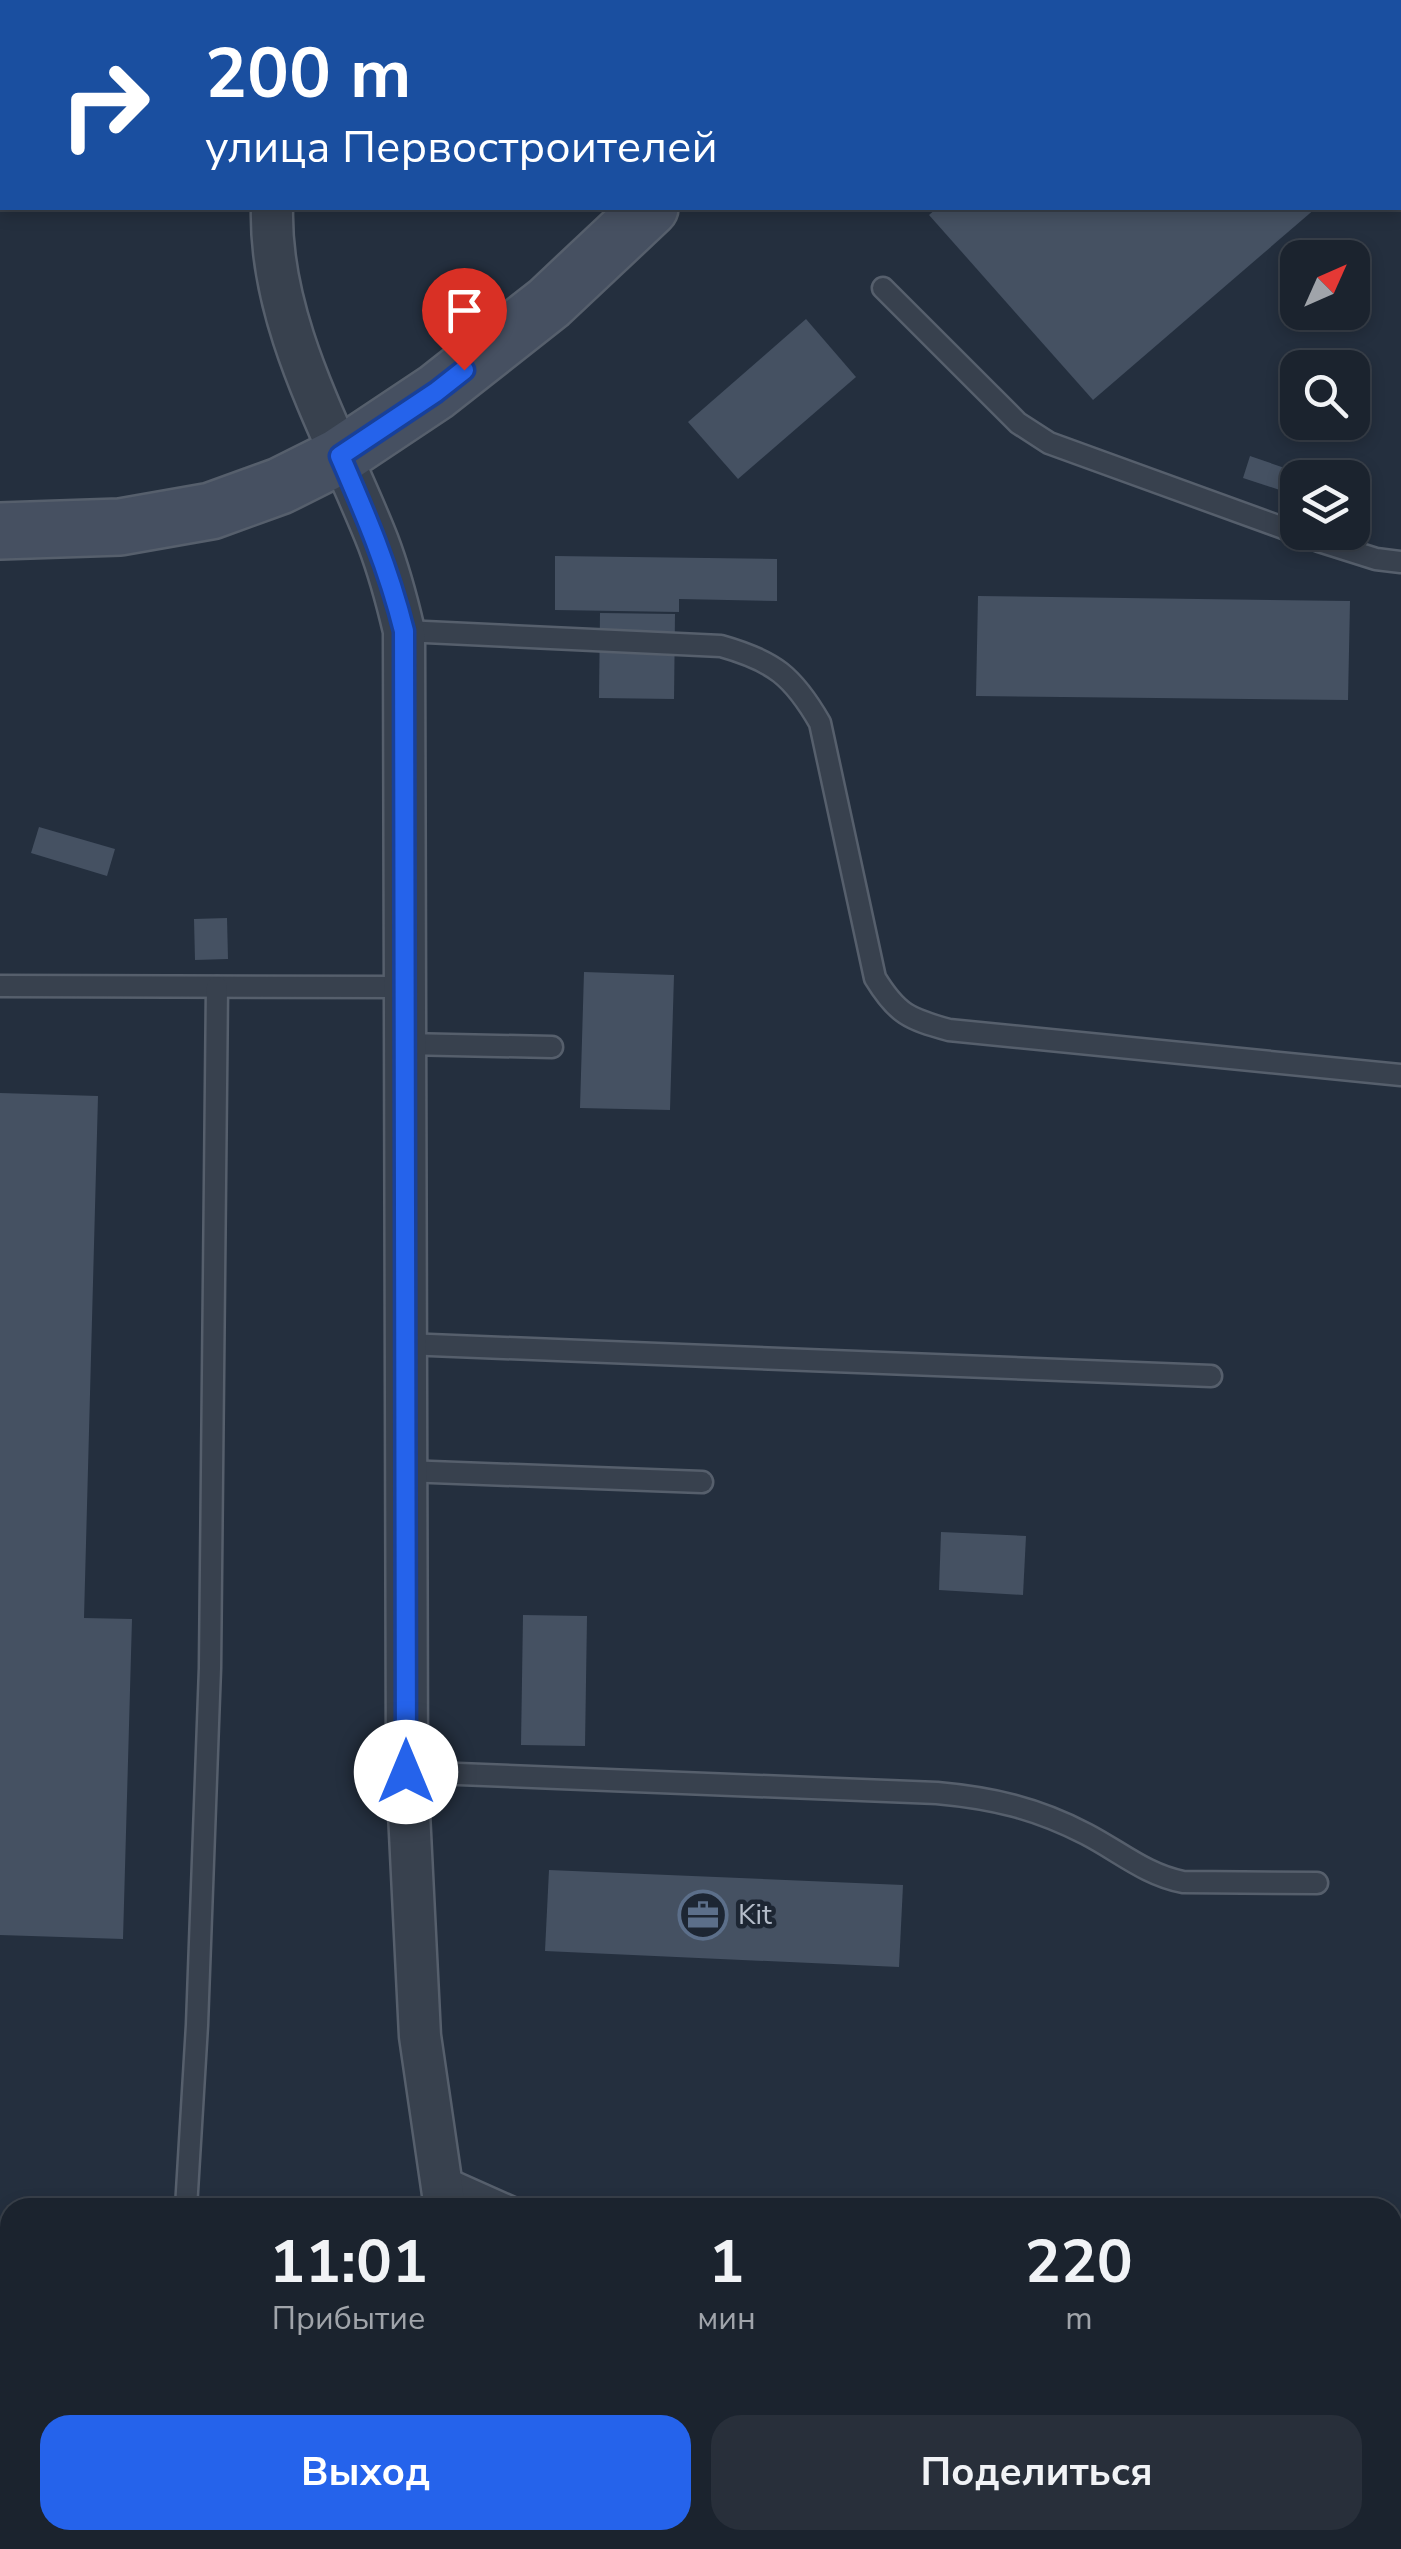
<!DOCTYPE html>
<html lang="ru">
<meta charset="utf-8">
<style>
:root{--surface:#1b232e;--page:#282f3a;--text:#f1f3f6;--muted:#a0a4aa;--line:#39404a;--accent:#2563eb}
body{margin:0;font-family:"Nunito Sans",sans-serif;background:var(--page);color:var(--text);height:100vh;display:flex;flex-direction:column;font-size:38px;white-space:nowrap}
*{box-sizing:border-box;margin:0}
p{font-size:32px;color:var(--muted)}
.icon{flex:none;width:55px;height:55px;fill:none;stroke:currentColor;stroke-width:2;stroke-linecap:round;stroke-linejoin:round}
.map{position:relative;flex:1;overflow:hidden}
.panel{position:absolute;left:0px;top:2198px;width:1402px;height:352px;display:flex;flex-direction:column;background:var(--surface);border-radius:30px 30px 0 0;box-shadow:0 5px 15px #0003,0 0 0 2px var(--line)}
.panel>*{flex:none}
.hud{position:absolute;left:0px;top:0px;width:1402px;height:210px;box-shadow:0 5px 15px #0003,0 0 0 2px var(--line);background:#1a4fa0;color:#fff;overflow:hidden}
.needle{width:65px;rotate:45deg}
.controls{position:absolute;left:1280px;top:240px;display:grid;gap:20px}
.controls a{display:grid;place-items:center;width:90px;height:90px;border-radius:20px;background:var(--surface);box-shadow:0 5px 15px #0003,0 0 0 2px var(--line);font-size:50px}
.pin{position:absolute;display:grid;place-items:center;width:85px;height:85px;color:#fff;margin:-102px -42px;border-radius:50% 50% 50% 0;rotate:-45deg;box-shadow:0 0 10px #0007}
.pin .icon{rotate:45deg}
.me{position:absolute;width:110px;margin:-55px;rotate:0deg;stroke-linejoin:round;filter:drop-shadow(0 0 8px #0008)}
.turn{display:flex;align-items:center;gap:35px;height:210px;padding:0 40px;font-size:45px}
.turn .icon{width:130px;height:130px;stroke-width:2.5}
.turn b{display:block;font-size:70px;line-height:85px}
.eta{display:flex;justify-content:space-evenly;align-items:center;height:170px;text-align:center}
.eta b{font-size:60px;font-weight:700;line-height:70px}
.button{display:flex;gap:20px;margin-top:auto;padding:20px 40px}
.button a{flex:1;height:115px;border-radius:30px;background:var(--accent);color:#fff;font-size:40px;font-weight:700;line-height:115px;text-align:center}
.button a+a{background:var(--page);color:var(--text)}
.map>svg:first-child{display:block}
.building{fill:#455162}
.lines{fill:none;stroke-linecap:round;stroke-linejoin:round}
.lane-casing{stroke:#565f6c;stroke-width:25}
.street-casing{stroke:#565f6c;stroke-width:45}
.secondary-casing{stroke:#565f6c;stroke-width:60}
.lane{stroke:#38414e;stroke-width:20}
.street{stroke:#38414e;stroke-width:40}
.secondary{stroke:#465061;stroke-width:55}
.route-casing{stroke:#184099;stroke-width:25}
.route{stroke:#2563eb;stroke-width:18}
.labels{text-anchor:middle;dominant-baseline:central;stroke-width:9;stroke-linejoin:round;paint-order:stroke}
.poi-label{font-size:28px;fill:#b4bcc9;stroke:#1d2633;text-anchor:start}
</style>
<div class="map">
<svg width="1401" height="2549" viewBox="0 0 1401 2549">
<rect width="100%" height="100%" fill="#242f3e"/>
<g class="building">
<polygon points="937,208 1316,208 1093,400 929,215"/>
<polygon points="806,319 856,377 738,479 688,422"/>
<polygon points="1250,456 1311,477 1311,478 1298,478 1298,496 1243,478"/>
<polygon points="555,556 777,559 777,601 679,599 679,612 555,610"/>
<polygon points="978,596 1350,601 1348,700 976,696"/>
<polygon points="600,613 675,614 674,699 599,698"/>
<polygon points="39,827 115,849 107,876 31,853"/>
<polygon points="227,918 228,959 195,960 194,919"/>
<polygon points="584,972 674,975 670,1110 580,1108"/>
<polygon points="0,1093 98,1096 84,1618 132,1619 123,1939 0,1935"/>
<polygon points="941,1532 1026,1536 1023,1595 939,1590"/>
<polygon points="523,1615 587,1616 585,1746 521,1745"/>
<polygon points="549,1870 903,1885 899,1967 545,1951"/>
</g>
<g class="lines">
<g class="lane-casing">
<g id="lane">
<polyline points="883,288 1018,423 1049,443 1319,541 1376,559 1401,562"/>
<path d="M 404,631 L 721,646 C 774,661 793,676 820,723 L 875,978 C 897,1014 909,1019 949,1030 L 1401,1075"/>
<polyline points="0,986 404,987"/>
<polyline points="404,1044 552,1047"/>
<polyline points="405,1344 1211,1376"/>
<polyline points="405,1471 702,1482"/>
<path d="M 407,1772 L 937,1793 C 992,1798 1036,1808 1086,1834 C 1119,1851 1146,1875 1183,1882 L 1317,1883"/>
<polyline points="441,2176 513,2208"/>
<polyline points="186,2208 197,2025 210,1668 217,987"/>
<polyline points="0,2238 10,2239"/>
<polyline points="1392,2398 1401,2398"/>
</g>
</g>
<g class="street-casing">
<g id="street">
<polyline points="276,2 276,0"/>
<path d="M 272,208 C 269,325 336,435 378,542 C 389,571 397,601 404,631 L 407,1772 L 420,2036 L 445,2208"/>
<polyline points="461,2549 462,2540"/>
</g>
</g>
<g class="secondary-casing">
<g id="secondary">
<polyline points="868,2 871,0"/>
<polyline points="0,531 120,527 211,511 280,486 340,456 436,392 549,303 650,208"/>
</g>
</g>
<use href="#lane" class="lane"/>
<use href="#street" class="street"/>
<use href="#secondary" class="secondary"/>
</g>
<g class="lines">
<g class="route-casing">
<path id="route" d="M 406,1772 L 404,631 C 388,567 366,516 340,456 L 436,392 L 464,370"/>
</g>
<use href="#route" class="route"/>
</g>
<defs>
<g id="office-ring" transform="scale(2.5)"><circle r="9.5" fill="#1d2633" stroke="#5c6f8a" stroke-width="1.5"/><path d="M-6-3h4V-5.5h4V-3h4V5H-6ZM-1-4.5V-3h2v-1.5ZM-6 0V1H6V0Z" fill="#5c6f8a"/></g>
</defs>
<g fill-rule="evenodd">
<use href="#office-ring" x="703" y="1915"/>
</g>
<g class="labels">
<g class="poi-label">
<text x="738" y="1915">Kit</text>
</g>
</g>
</svg>
<div class="controls">
<a><svg class="needle" viewBox="-14 -14 28 28"><path d="M0-13l5 13h-10z" fill="#e53935"/><path d="M0 13l5-13h-10z" fill="#a0a4aa"/></svg></a>
<a><svg class="icon" aria-label="search" viewBox="0 0 24 24"><circle cx="10" cy="10" r="6"/><path d="M15 15l6 6"/></svg></a>
<a><svg class="icon" aria-label="layers" viewBox="0 0 24 24"><path d="M12 4l9 5-9 5-9-5zM3 14l9 5 9-5"/></svg></a>
</div>
<div class="pin" style="left:464px;top:370px;background:#d93025"><svg class="icon" aria-label="arrive" viewBox="0 0 24 24"><path d="M6 21V4h12l-3 4 3 4H6"/></svg></div>
<svg class="me" style="left:406px;top:1772px" viewBox="-20 -20 40 40"><circle r="19" fill="#fff"/><path d="M0-13L10 11 0 6-10 11z" fill="#2563eb"/></svg>
<div class="hud">
<div class="turn"><svg class="icon" aria-label="right" viewBox="0 0 24 24"><path d="M7 20v-9h11M14 6l5 5-5 5"/></svg><div><b>200 m</b>улица Первостроителей</div></div>
</div>
<section class="panel">
<div class="eta">
<div><b>11:01</b><p>Прибытие</p></div>
<div><b>1</b><p>мин</p></div>
<div><b>220</b><p>m</p></div>
</div>
<div class="button"><a>Выход</a><a>Поделиться</a></div>
</section>
</div>
